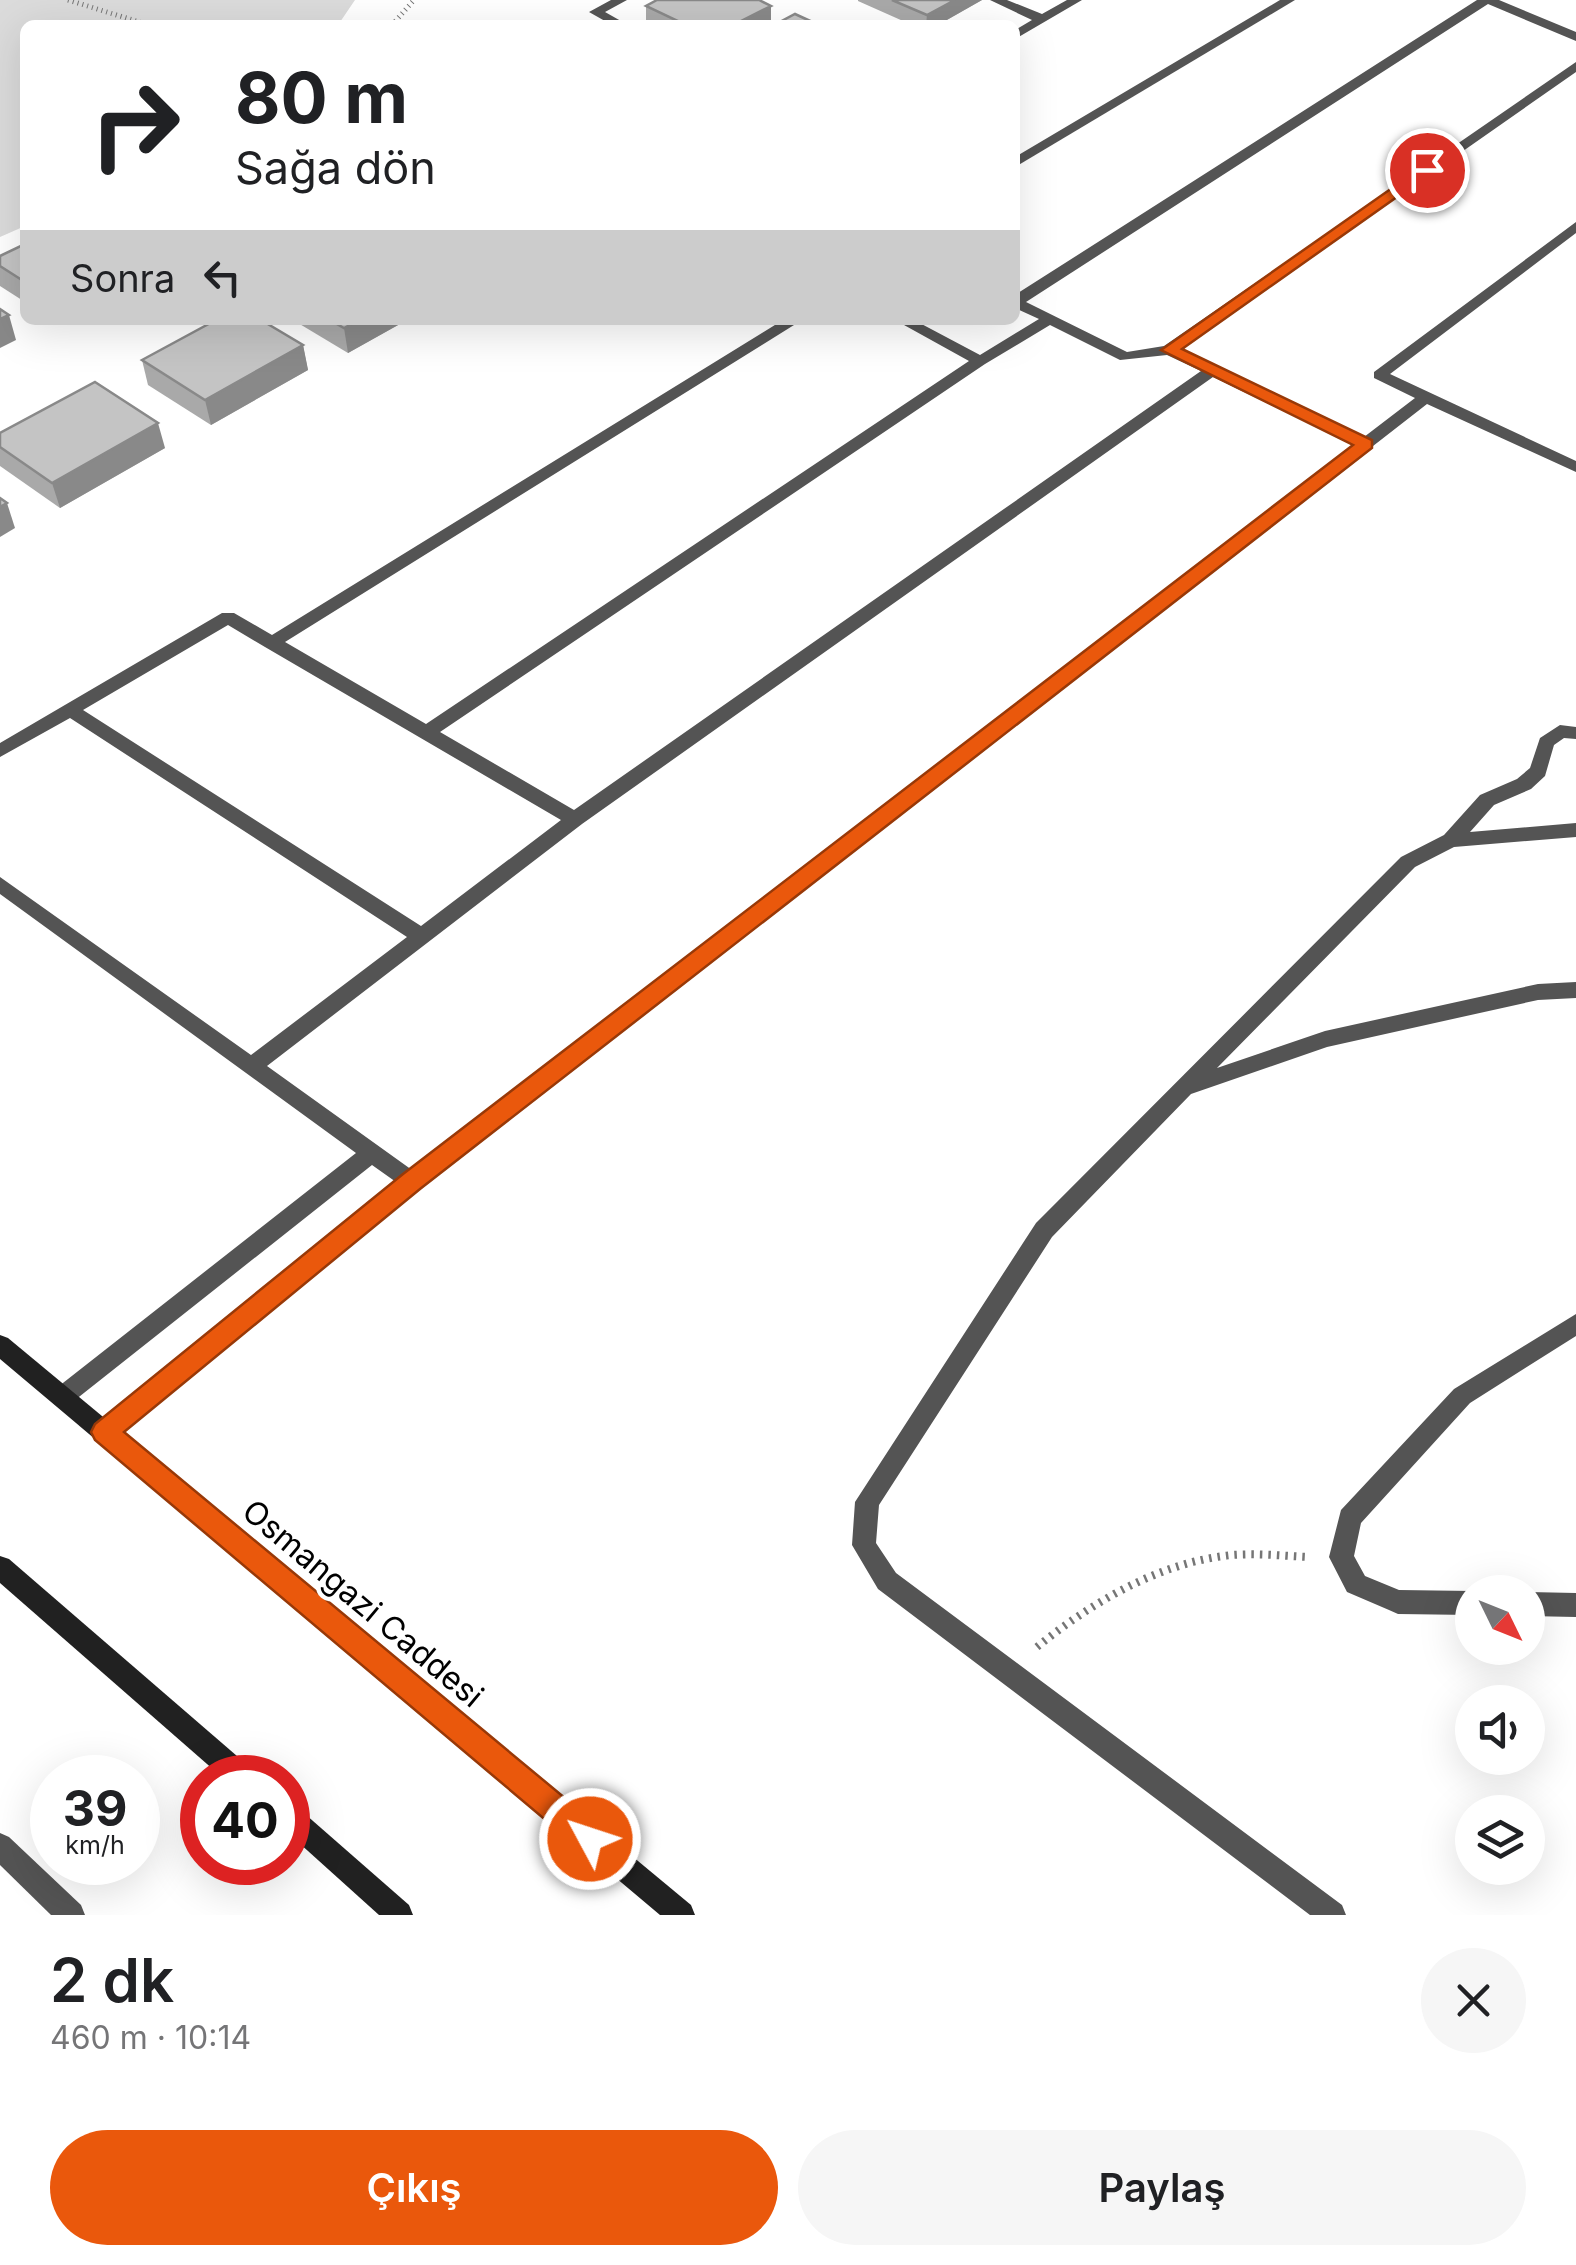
<!DOCTYPE html>
<html lang="tr">
<meta charset="utf-8">
<style>
:root{--surface:#fff;--page:#f6f6f6;--text:#202124;--muted:#757577;--accent:#ea580c}
body{margin:0;font-family:Inter,sans-serif;background:var(--page);color:var(--text);height:100vh;display:flex;flex-direction:column;font-size:38px;white-space:nowrap}
*{box-sizing:border-box;margin:0}
p{font-size:32px;color:var(--muted)}
.icon{flex:none;width:55px;height:55px;fill:none;stroke:currentColor;stroke-width:2;stroke-linecap:round;stroke-linejoin:round}
.map{position:relative;height:1915px;overflow:hidden}
.drawer{display:flex;flex-direction:column;background:var(--surface);flex:1}
.drawer>*{flex:none}
.top-card{position:absolute;left:20px;top:20px;width:1000px;height:305px;border-radius:15px;box-shadow:0 10px 40px #0002;background:#fff;color:var(--text);overflow:hidden}
.needle{width:65px;rotate:133deg}
.controls{position:absolute;left:1455px;top:1575px;display:grid;gap:20px}
.controls a{display:grid;place-items:center;width:90px;height:90px;border-radius:50%;background:var(--surface);box-shadow:0 10px 40px #0002;font-size:50px}
.speed{position:absolute;left:30px;top:1755px;display:flex;gap:20px;font-size:50px;font-weight:700;text-align:center}
.speed>*{display:grid;place-content:center;width:130px;height:130px;border-radius:50%;background:var(--surface);box-shadow:0 10px 40px #0002;line-height:1}
.speed small{font-size:25px;font-weight:400}
.speed .limit{border:15px solid #d22;background:#fff;color:#111}
.pin{position:absolute;display:grid;place-items:center;width:85px;height:85px;color:#fff;margin:-42px;border:5px solid #fff;border-radius:50%;box-shadow:0 2px 10px #0007}
.me{position:absolute;width:110px;margin:-55px;rotate:310deg;stroke-linejoin:round;filter:drop-shadow(0 0 8px #0008)}
.turn{display:flex;align-items:center;gap:35px;height:210px;padding:0 50px;font-size:45px}
.turn .icon{width:130px;height:130px;stroke-width:2.5}
.turn b{display:block;font-size:70px;line-height:85px}
.then{display:flex;align-items:center;height:95px;padding:0 50px;background:#0003;gap:20px;font-size:38px}
.round{display:grid;place-items:center;flex:none;width:105px;height:105px;border-radius:52px;background:var(--page)}
.head{display:flex;align-items:center;justify-content:space-between;height:170px;padding:0 50px}
h1{font-size:60px;font-weight:600;line-height:75px}
.cta{display:flex;gap:20px;margin-top:auto;padding:20px 50px}
.cta a{flex:1;height:115px;border-radius:60px;background:var(--accent);color:#fff;font-size:40px;font-weight:600;line-height:115px;text-align:center}
.cta a+a{background:var(--page);color:var(--text)}
.map>svg:first-child{display:block}
.green{fill:#dbdbdb}
.lines{fill:none;stroke-linecap:round;stroke-linejoin:round}
.path-far1{stroke:#767676;stroke-width:5;stroke-dasharray:1 4;stroke-linecap:butt}
.path{stroke:#767676;stroke-width:8;stroke-dasharray:2.5 6;stroke-linecap:butt}
.lane{fill:#545454;fill-rule:evenodd}
.street{fill:#545454;fill-rule:evenodd}
.secondary{fill:#212121;fill-rule:evenodd}
.wall{fill:#a9a9a9}
.shaded-wall{fill:#898989}
.building{fill:#c4c4c4;stroke:#898989;stroke-width:2.5}
.route{fill:#ea580c;stroke:#983908;stroke-width:2.5}
.labels{text-anchor:middle;dominant-baseline:central;stroke-width:9;stroke-linejoin:round;paint-order:stroke}
.near-street-label{font-size:32px;fill:#000;stroke:#fff}
</style>
<div class="map">
<svg width="1576" height="1915" viewBox="0 0 1576 1915">
<rect width="100%" height="100%" fill="#fff"/>
<polygon class="green" points="0,0 355,0 338,25 25,25 25,226 0,237"/>
<g class="lines">
<g class="path-far1">
<polyline points="68,0 149,25"/>
<polyline points="392,25 414,0"/>
</g>
<path class="path" d="M 1037,1647 C 1092,1602 1160,1562 1232,1555 C 1258,1553 1284,1556 1310,1557"/>
<g class="lane">
<polygon points="611,0 627,0 605,12 628,25 612,25 589,12"/>
<polygon points="990,0 1007,0 1042,14 1067,0 1082,0 1015,39 1015,30 1032,20"/>
<polygon points="0,1833 9,1837 81,1905 85,1915 51,1915 0,1865"/>
</g>
<g class="street">
<polygon points="1280,0 1295,0 1015,167 1015,157"/>
<path d="M 1477,0 L 1499,0 L 1576,32 L 1576,41 L 1488,4 L 1026,302 L 1127,352 L 1164,346 L 1576,62 L 1576,72 L 1180,349 L 1364,437 L 1415,398 L 1374,378 L 1374,372 L 1576,222 L 1576,233 L 1390,374 L 1576,461 L 1576,472 L 1427,404 L 420,1188 L 112,1439 L 104,1443 L 96,1439 L 92,1432 L 96,1425 L 396,1182 L 372,1165 L 70,1404 L 62,1407 L 54,1404 L 50,1397 L 54,1390 L 356,1153 L 0,894 L 0,877 L 251,1055 L 407,937 L 70,718 L 0,757 L 0,743 L 222,613 L 234,613 L 272,635 L 783,320 L 802,320 L 285,642 L 426,724 L 969,361 L 895,320 L 914,320 L 980,355 L 1039,319 L 1015,308 L 1015,295 ZM 1050,325 L 1120,360 L 1167,355 L 1201,371 L 574,810 L 440,732 L 985,364 ZM 1213,377 L 1354,445 L 412,1170 L 267,1066 L 582,824 ZM 228,625 L 265,647 L 561,820 L 421,926 L 83,710 Z"/>
<polygon points="1560,725 1576,727 1576,739 1564,738 1554,745 1545,776 1531,789 1494,805 1470,832 1576,823 1576,837 1454,847 1415,867 1217,1068 1325,1031 1538,984 1576,982 1576,998 1538,1000 1327,1047 1191,1094 1052,1237 879,1505 876,1543 896,1573 1342,1905 1346,1915 1310,1915 878,1589 852,1545 855,1502 1036,1223 1401,857 1444,835 1480,795 1517,779 1530,768 1540,738"/>
<polygon points="1576,1314 1576,1336 1470,1403 1361,1523 1354,1556 1365,1576 1399,1590 1472,1591 1475,1592 1472,1592 1472,1615 1398,1614 1389,1610 1347,1592 1329,1557 1341,1510 1454,1389"/>
<polygon points="1528,1592 1576,1593 1576,1617 1528,1616"/>
</g>
<g class="secondary">
<polygon points="0,1335 8,1338 691,1905 695,1915 660,1915 0,1359"/>
<polygon points="0,1556 9,1559 252,1769 256,1778 223,1778 0,1583"/>
<polygon points="288,1803 297,1807 409,1905 413,1915 379,1915 288,1833"/>
</g>
</g>
<g class="wall">
<polygon points="858,0 982,0 938,25 912,25 858,1"/>
<polygon points="646,6 771,6 771,22 765,25 653,25 646,22"/>
<polygon points="25,244 25,302 0,286 0,256"/>
<polygon points="293,320 407,320 348,353"/>
<polygon points="303,345 308,370 211,425 148,385 142,360"/>
<polygon points="0,433 165,448 60,508 0,466"/>
</g>
<g class="shaded-wall">
<polygon points="955,0 982,0 938,25 926,25 927,15"/>
<polygon points="771,6 771,22 765,25 733,25"/>
<polygon points="9,315 16,340 0,348 0,319"/>
<polygon points="359,320 407,320 348,353 344,328"/>
<polygon points="303,345 308,370 211,425 205,400"/>
<polygon points="158,423 165,448 60,508 52,483"/>
<polygon points="7,503 15,528 0,537 0,507"/>
</g>
<g class="building">
<polygon points="657,0 759,0 771,6 733,25 686,25 646,6"/>
<polygon points="892,0 955,0 927,15"/>
<polygon points="795,14 819,25 774,25"/>
<polygon points="25,244 25,282 0,266 0,256"/>
<polygon points="0,309 9,315 0,319"/>
<polygon points="216,320 261,320 303,345 205,400 142,360"/>
<polygon points="330,320 359,320 344,328"/>
<polygon points="95,382 158,423 52,483 0,447 0,433"/>
<polygon points="0,498 7,503 0,507"/>
</g>
<polygon class="route" points="1422,167 1435,170 1182,349 1372,440 1372,448 420,1189 124,1432 601,1828 605,1839 601,1849 590,1854 580,1849 95,1440 91,1432 95,1424 403,1174 1353,445 1161,350"/>
<g class="labels">
<g class="near-street-label">
<text transform="translate(363 1603) rotate(40)">Osmangazi Caddesi</text>
</g>
</g>
</svg>
<div class="controls">
<a><svg class="needle" viewBox="-14 -14 28 28"><path d="M0-13l5 13h-10z" fill="#e53935"/><path d="M0 13l5-13h-10z" fill="#757577"/></svg></a>
<a><svg class="icon" aria-label="sound" viewBox="0 0 24 24"><path d="M4 9h4l5-4v14l-5-4H4zM17 9q2 3 0 6"/></svg></a>
<a><svg class="icon" aria-label="layers" viewBox="0 0 24 24"><path d="M12 4l9 5-9 5-9-5zM3 14l9 5 9-5"/></svg></a>
</div>
<div class="speed"><div>39<small>km/h</small></div><div class="limit">40</div></div>
<div class="pin" style="left:1427px;top:170px;background:#d93025"><svg class="icon" aria-label="arrive" viewBox="0 0 24 24"><path d="M6 21V4h12l-3 4 3 4H6"/></svg></div>
<svg class="me" style="left:590px;top:1839px" viewBox="-20 -20 40 40"><circle r="17" fill="#ea580c" stroke="#fff" stroke-width="3"/><path d="M0-11L8 9 0 5-8 9z" fill="#fff"/></svg>
<div class="top-card">
<div class="turn"><svg class="icon" aria-label="right" viewBox="0 0 24 24"><path d="M7 20v-9h11M14 6l5 5-5 5"/></svg><div><b>80 m</b>Sağa dön</div></div>
<div class="then">Sonra<svg class="icon" aria-label="left" viewBox="0 0 24 24"><path d="M17 20v-9H6M10 6l-5 5 5 5"/></svg></div>
</div>
</div>
<section class="drawer">
<div class="head"><div><h1>2 dk</h1><p>460 m · 10:14</p></div><a class="round"><svg class="icon" aria-label="close" viewBox="0 0 24 24"><path d="M6 6l12 12M18 6L6 18"/></svg></a></div>
<div class="cta"><a>Çıkış</a><a>Paylaş</a></div>
</section>
